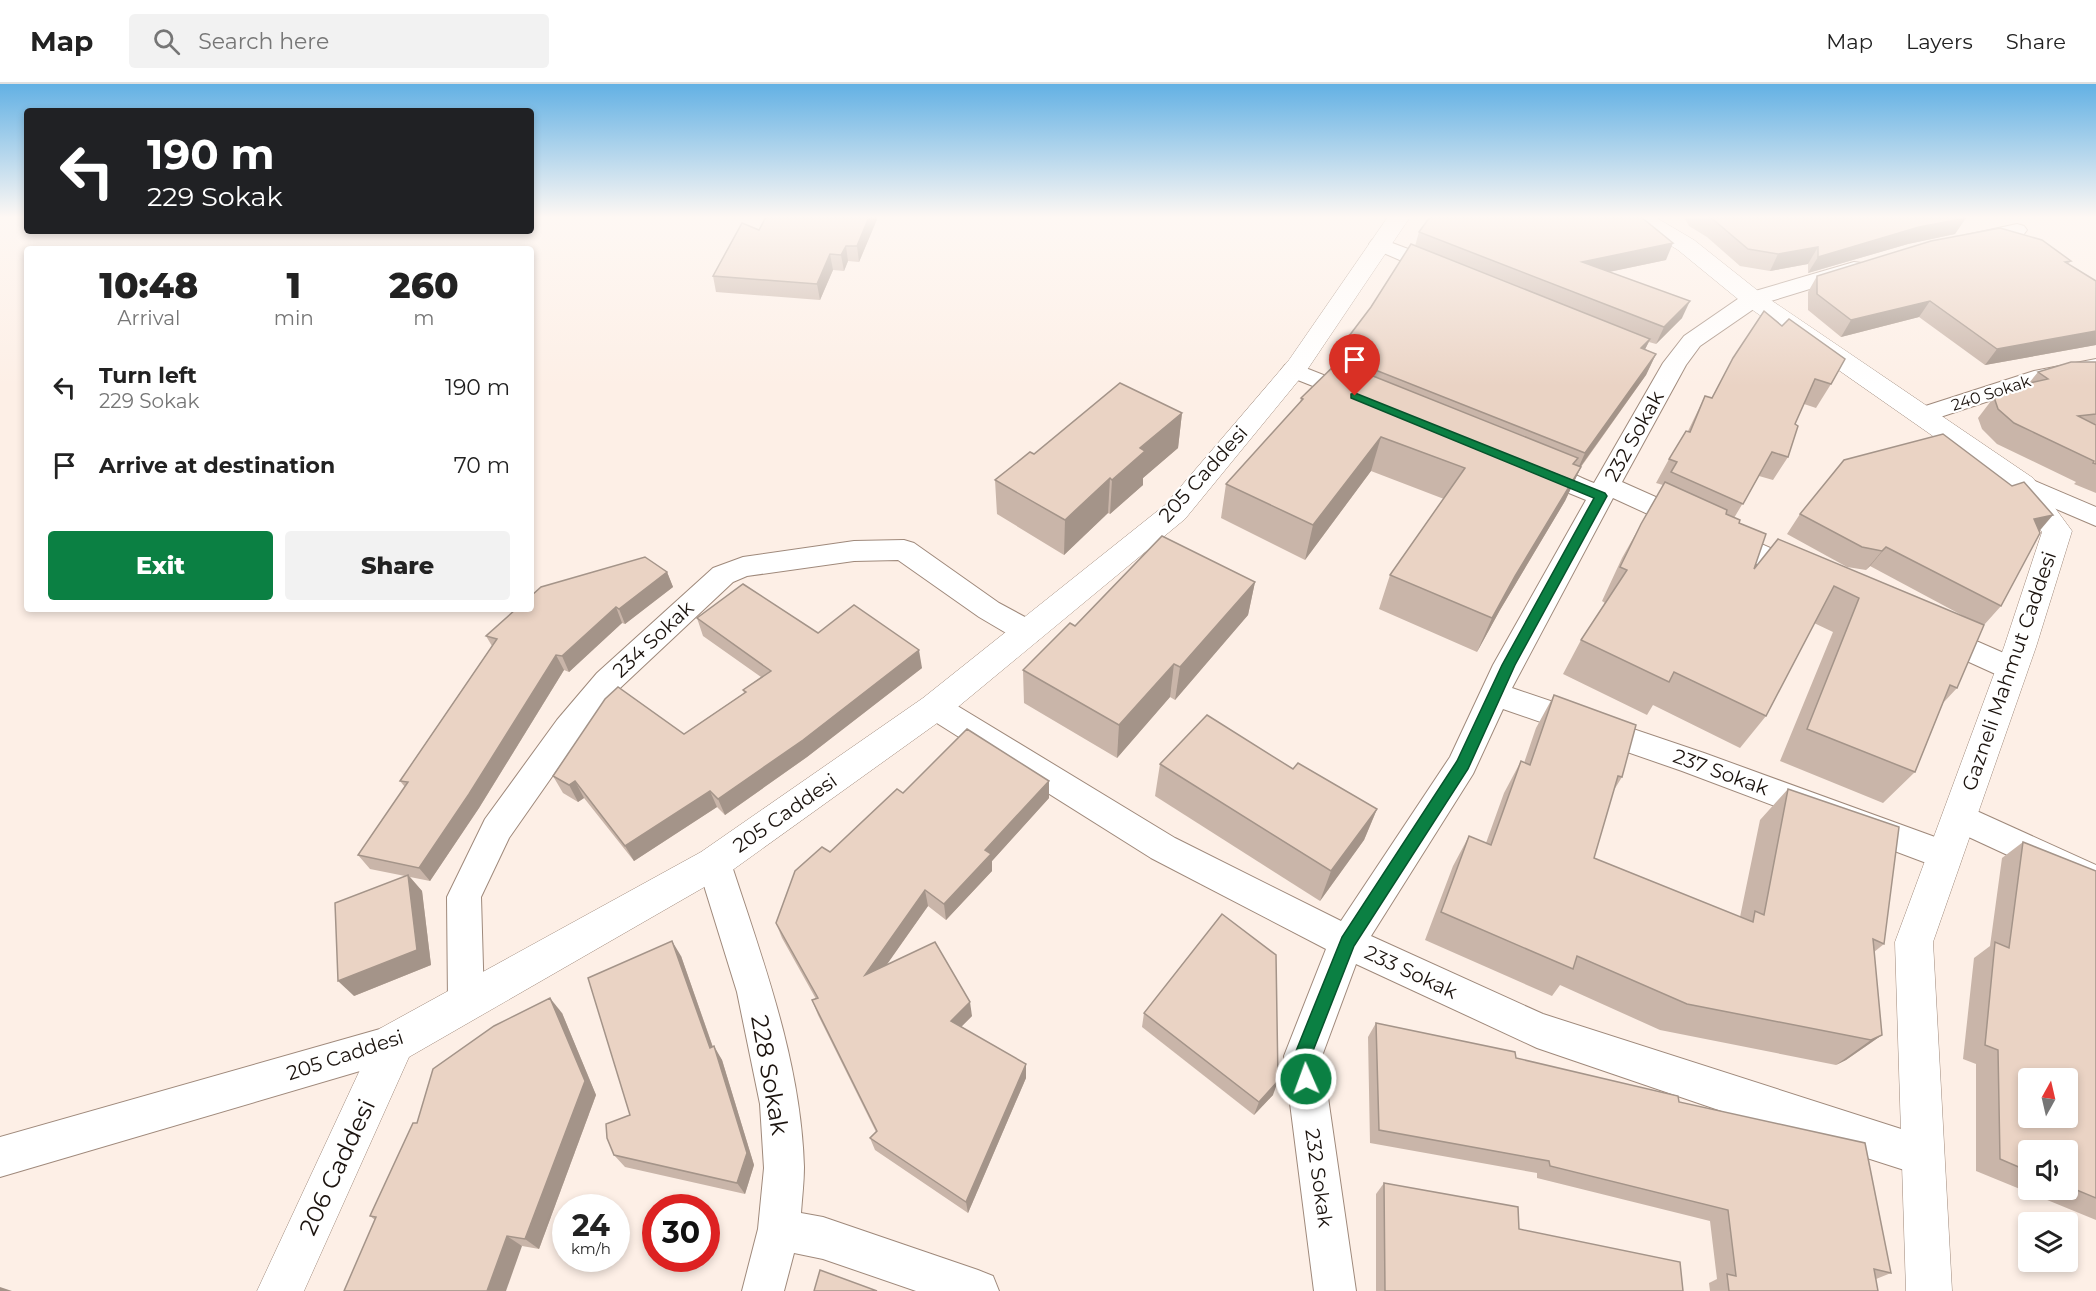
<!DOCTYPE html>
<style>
:root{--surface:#fff;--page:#f2f2f2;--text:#222;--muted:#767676;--line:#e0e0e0;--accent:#0b8043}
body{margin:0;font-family:Montserrat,sans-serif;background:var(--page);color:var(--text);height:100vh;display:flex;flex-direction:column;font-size:22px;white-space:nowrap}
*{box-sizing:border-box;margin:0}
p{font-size:20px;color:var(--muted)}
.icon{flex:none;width:33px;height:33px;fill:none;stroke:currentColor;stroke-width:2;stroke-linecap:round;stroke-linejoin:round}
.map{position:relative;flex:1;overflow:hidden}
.panel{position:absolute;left:24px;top:162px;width:510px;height:366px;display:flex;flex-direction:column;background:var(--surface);border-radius:6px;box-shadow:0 3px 9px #0003}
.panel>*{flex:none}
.guide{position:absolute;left:24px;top:24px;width:510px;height:126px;border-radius:6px;box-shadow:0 3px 9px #0003;background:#202124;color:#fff;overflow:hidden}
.needle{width:39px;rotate:8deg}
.fabs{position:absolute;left:2018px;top:984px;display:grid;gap:12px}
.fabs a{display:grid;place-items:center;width:60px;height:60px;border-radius:6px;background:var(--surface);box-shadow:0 3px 9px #0003;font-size:30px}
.speed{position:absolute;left:552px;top:1110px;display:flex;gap:12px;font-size:30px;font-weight:700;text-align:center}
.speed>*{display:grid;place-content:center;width:78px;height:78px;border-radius:50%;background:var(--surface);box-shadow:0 3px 9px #0003;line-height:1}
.speed small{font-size:15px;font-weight:400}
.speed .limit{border:9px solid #d22;background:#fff;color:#111}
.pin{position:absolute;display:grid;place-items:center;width:51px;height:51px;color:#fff;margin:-62px -26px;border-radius:50% 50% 50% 0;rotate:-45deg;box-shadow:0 0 6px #0007}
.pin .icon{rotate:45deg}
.me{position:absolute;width:66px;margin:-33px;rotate:358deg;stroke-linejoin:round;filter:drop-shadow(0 0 4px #0008)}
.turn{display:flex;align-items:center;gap:21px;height:126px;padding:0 24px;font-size:27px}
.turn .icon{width:78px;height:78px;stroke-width:2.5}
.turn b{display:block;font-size:42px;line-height:51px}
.eta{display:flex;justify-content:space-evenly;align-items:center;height:102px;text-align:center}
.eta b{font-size:36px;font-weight:800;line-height:42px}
.button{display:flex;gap:12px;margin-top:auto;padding:12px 24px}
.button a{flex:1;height:69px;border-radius:6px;background:var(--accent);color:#fff;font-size:24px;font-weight:800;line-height:69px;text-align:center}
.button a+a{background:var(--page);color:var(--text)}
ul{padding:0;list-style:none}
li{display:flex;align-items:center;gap:18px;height:78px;padding:0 24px}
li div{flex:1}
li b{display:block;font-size:22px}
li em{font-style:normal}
header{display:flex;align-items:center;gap:36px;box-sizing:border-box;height:84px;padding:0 30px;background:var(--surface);border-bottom:2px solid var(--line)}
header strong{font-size:28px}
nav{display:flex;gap:33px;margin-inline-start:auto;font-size:21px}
.search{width:420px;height:54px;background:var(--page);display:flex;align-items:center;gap:15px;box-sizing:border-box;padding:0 21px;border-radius:6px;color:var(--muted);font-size:22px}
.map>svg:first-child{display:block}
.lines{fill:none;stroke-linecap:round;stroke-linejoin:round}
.minor-casing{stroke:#9f897b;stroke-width:2}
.tertiary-casing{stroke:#9f897b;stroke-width:1}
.minor{fill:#fff;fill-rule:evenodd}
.tertiary{fill:#fff;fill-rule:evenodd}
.wall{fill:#c9b5a9;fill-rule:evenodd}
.shaded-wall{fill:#a49489}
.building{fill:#ead3c4;stroke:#a49489;stroke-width:1.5;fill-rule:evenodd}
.route{fill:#0b8043;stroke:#07532c;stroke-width:1.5}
.labels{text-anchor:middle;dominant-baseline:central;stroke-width:4.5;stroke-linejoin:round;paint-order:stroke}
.far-street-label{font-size:16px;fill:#1b130e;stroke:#fff}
.street-label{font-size:20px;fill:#1b130e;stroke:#fff}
.near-street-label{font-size:24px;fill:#1b130e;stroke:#fff}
</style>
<header>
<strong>Map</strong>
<div class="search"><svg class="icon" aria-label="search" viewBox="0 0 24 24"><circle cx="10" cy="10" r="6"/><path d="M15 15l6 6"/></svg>Search here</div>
<nav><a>Map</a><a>Layers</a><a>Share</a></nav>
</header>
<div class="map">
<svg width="2096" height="1207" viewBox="0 0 2096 1207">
<rect width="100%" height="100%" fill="#fdefe6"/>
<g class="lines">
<g class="minor-casing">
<g id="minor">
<polygon points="2017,140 2024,142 2027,146 2024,150 1973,161 1966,159 1963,155 1966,151"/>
<polygon points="1379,154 1448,180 1451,185 1448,190 1440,191 1432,190 1372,164 1369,160 1372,156"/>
<path d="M 1854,178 L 1862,179 L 1865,184 L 1862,189 L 1761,220 L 1700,262 L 1686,281 L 1622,398 L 1811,482 L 1815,489 L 1811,496 L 1801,499 L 1791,496 L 1613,414 L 1512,604 L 1704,669 L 1957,761 L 1962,771 L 1957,781 L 1945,786 L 1682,687 L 1503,625 L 1473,690 L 1371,852 L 1543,930 L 1923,1052 L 1937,1058 L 1943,1072 L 1937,1086 L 1923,1092 L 1745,1035 L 1537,964 L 1356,880 L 1322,972 L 1356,1207 L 1314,1207 L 1284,972 L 1326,865 L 1151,774 L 924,631 L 920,623 L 924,615 L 935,611 L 946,615 L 1175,754 L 1341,837 L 1450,673 L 1493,581 L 1586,416 L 1525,391 L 1521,385 L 1525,379 C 1546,373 1574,392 1594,399 L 1663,279 L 1684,252 L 1745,210 Z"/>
<polygon points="2096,275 2096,289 2047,298 1922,339 1913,336 1910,331 1913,326 2034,287"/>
<polygon points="1293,279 1364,307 1368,312 1364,317 1356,319 1285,291 1281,286 1285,281"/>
<polygon points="2023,392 2096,423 2096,442 2014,407 2010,401 2014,395"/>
<polygon points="904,456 914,459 999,519 1038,540 1042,548 1038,556 1028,559 1018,556 979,533 898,476 854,477 747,492 733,498 619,605 579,654 509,754 481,813 484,918 479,930 466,935 453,930 448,918 447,813 485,735 557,636 597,589 713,484 743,473 854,457"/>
<polygon points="1935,539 2022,577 2027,585 2022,593 2012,596 2002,593 1925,558 1921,550 1925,542"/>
<polygon points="1959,719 2096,781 2096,812 1947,743 1943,733 1947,723"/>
<path d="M 714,764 L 726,769 L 731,779 C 763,877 801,978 804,1083 C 804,1098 802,1114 801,1129 L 823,1133 L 978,1186 L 993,1192 L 999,1207 L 916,1207 L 823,1175 L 794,1169 L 784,1207 L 742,1207 L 758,1145 L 764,1084 L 760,1020 L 737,908 L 697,779 L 702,769 Z"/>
<polygon points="394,941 407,946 413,959 407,972 394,977 0,1093 0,1053"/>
</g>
</g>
<g class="tertiary-casing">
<g id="tertiary">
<polygon points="1388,133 1410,133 1307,286 1185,435 947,632 727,790 409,973 304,1207 257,1207 379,945 701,768 923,614 1165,421 1289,276"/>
<polygon points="1629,133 1655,133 1694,156 1762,210 2033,394 2072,447 2036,563 1933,858 1952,1207 1906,1207 1895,858 2004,563 2042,448 2013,408 1744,220 1678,166 1632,138"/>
</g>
</g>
<use href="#minor" class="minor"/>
<use href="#tertiary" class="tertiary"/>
</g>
<g class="wall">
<polygon points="766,133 878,133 859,178 848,177 844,187 833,186 820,216 716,208 713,192 759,146"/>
<polygon points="1684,133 1970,133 1965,134 1955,150 1908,160 1808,189 1808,180 1770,187 1740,182 1707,153 1689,142"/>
<polygon points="1419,148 1666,176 1609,188 1682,234 1656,260 1649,258 1645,265 1656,270 1646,291 1581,383 1565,417 1500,526 1477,568 1379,525 1390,491 1444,415 1371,387 1305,476 1221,434 1226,400 1300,319 1301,314 1339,278 1343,260 1371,223 1415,162"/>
<polygon points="2071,177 2068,180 2096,197 2096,261 1985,281 1919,233 1841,253 1808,226 1808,208 1817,192"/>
<polygon points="1764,227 1831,300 1816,324 1804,320 1795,340 1788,373 1773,396 1759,392 1734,434 1739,439 1754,485 1778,455 1969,535 1870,482 1866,486 1847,483 1787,450 1800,430 2039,447 2001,522 1984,541 1957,604 1943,619 1915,688 1883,719 1780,677 1833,548 1814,539 1766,632 1740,664 1653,621 1647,631 1563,590 1581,556 1605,519 1602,517 1622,474 1663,401 1656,399 1669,375 1688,347 1705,312 1712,314"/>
<polygon points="2096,278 2096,409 2074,400 2076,398 1997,360 1982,345 1978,334 1994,313 2029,299 2038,288"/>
<polygon points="1182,329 1178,364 1143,394 1143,401 1110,430 1108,429 1064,471 997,430 995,396 1034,370"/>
<polygon points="667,488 673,503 625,540 622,539 569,588 564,586 479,724 430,797 410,793 422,807 431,881 354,912 405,792 370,785 358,771 405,703 400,697 492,562 486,552"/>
<polygon points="1255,498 1248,531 1175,616 1170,613 1117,674 1024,619 1023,586 1075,542"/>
<polygon points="697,534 818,549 922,584 807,673 725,731 717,723 634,777 584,714 578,718 563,709 553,692 684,650 744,609 743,606 761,593 703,552"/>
<polygon points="1554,611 1622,693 1614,706 1594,774 1740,833 1760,736 1788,705 1884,860 1874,868 1882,951 1846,976 1836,981 1660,946 1560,901 1552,912 1425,856 1453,782 1469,752 1486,759 1504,709 1521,677 1524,679 1536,644"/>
<polygon points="1160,680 1293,685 1377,725 1364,756 1320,817 1155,712"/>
<polygon points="1049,697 1049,714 992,777 992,787 946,836 928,822 886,881 972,932 961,943 1026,994 968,1129 875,1066 870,1054 876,1048 818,931 812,916 816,915 782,854 776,839 830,768 903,709"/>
<path d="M 2023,758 L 2096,787 L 2096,1136 L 1976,1087 L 1976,980 L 1963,975 L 1974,874 L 1990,862 L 2002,774 ZM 2028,1066 L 2067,1066 L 2067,1106 L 2028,1106 Z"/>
<polygon points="681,872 713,963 722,976 754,1081 745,1110 625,1083 614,1071 630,1031"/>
<polygon points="562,929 596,1011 539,1165 375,1136 370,1132 417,1039"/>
<polygon points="1144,929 1273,1011 1254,1031 1142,943"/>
<polygon points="1376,939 1516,974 1679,1018 1891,1189 1876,1195 1878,1207 1710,1207 1709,1199 1717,1195 1710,1137 1537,1094 1537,1089 1370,1059 1368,953"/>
<polygon points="1384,1099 1519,1145 1683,1207 1376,1207 1376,1110"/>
</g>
<g class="shaded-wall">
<polygon points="869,133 878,133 859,178 857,162"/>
<polygon points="1936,133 1970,133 1964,134 1966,134 1955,150 1908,160 1808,189 1818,173"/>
<polygon points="1673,159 1666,176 1575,195 1582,178"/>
<polygon points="846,162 848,177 844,187 841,171"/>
<polygon points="1818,163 1808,180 1770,187 1778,170"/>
<polygon points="830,170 833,186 820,216 817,200"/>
<polygon points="1690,217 1682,234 1656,260 1664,243"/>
<polygon points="1930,217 1919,233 1841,253 1851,236"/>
<polygon points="2096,247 2096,261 1985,281 1997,265"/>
<polygon points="1650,255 1640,276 1641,264"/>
<polygon points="1656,270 1646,291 1576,389 1585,369"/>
<polygon points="1182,329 1178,364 1143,394 1143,401 1110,430 1112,396 1140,364"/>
<polygon points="1381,353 1371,387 1305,476 1313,441"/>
<polygon points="1581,383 1565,417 1500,526 1477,568 1492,534 1515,492"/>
<polygon points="1110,394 1108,429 1064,471 1065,436"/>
<polygon points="2053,431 2036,451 2034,435"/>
<polygon points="1886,463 1870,482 1866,486 1882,467"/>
<polygon points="667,488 673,503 625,540 619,525"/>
<polygon points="1255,498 1248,531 1175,616 1180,583"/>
<polygon points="616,523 622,539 569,588 562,572"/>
<polygon points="919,566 922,584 807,673 725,731 718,715"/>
<polygon points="556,571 564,586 479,724 430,797 419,784"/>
<polygon points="1174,580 1170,613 1117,674 1119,641"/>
<polygon points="575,697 584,714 578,718 569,701"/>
<polygon points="1049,697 1049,714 992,777 992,787 946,836 944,820 985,766"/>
<polygon points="710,707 717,723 634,777 625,762"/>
<polygon points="1377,725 1364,756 1320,817 1331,787"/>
<polygon points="408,791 422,807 431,881 354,912 338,897"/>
<polygon points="925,806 928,822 869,906 865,891"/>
<polygon points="672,857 681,872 718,978 710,964"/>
<polygon points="550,914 562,929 596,1011 539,1165 525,1155"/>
<polygon points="970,918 972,932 953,951 951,937"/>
<polygon points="1882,951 1846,976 1836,981 1871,956"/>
<polygon points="714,962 722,976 754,1081 745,1110 737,1099"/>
<polygon points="1026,980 1026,994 968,1129 966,1118"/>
<polygon points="1278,997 1273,1011 1254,1031 1259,1018"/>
<polygon points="507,1152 522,1162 506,1207 487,1207"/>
<polygon points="0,1203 12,1207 0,1207"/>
</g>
<g class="building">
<polygon points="766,133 869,133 857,162 846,162 841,171 830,170 817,200 713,192 742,139 759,146"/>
<polygon points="1430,133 1641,133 1673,159 1582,178 1690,217 1664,243 1419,148"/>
<polygon points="1709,133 1961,133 1966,134 1919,143 1818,173 1818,163 1778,170 1748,165 1715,137"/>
<polygon points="2000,144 2042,156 2071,177 2065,178 2096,197 2096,247 1997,265 1930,217 1851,236 1817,210 1817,192 1931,157"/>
<polygon points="1411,160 1650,255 1641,264 1656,270 1585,369 1350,276 1359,266 1343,260 1371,223"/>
<polygon points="1764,227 1782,242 1789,235 1845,275 1831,300 1815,295 1795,340 1798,342 1788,373 1772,368 1743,420 1671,388 1677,378 1669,375 1686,347 1690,348 1705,312 1712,314 1733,274"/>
<polygon points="1338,278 1578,374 1573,380 1581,383 1515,492 1492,534 1390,491 1465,384 1381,353 1313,441 1226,400 1303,315 1301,314"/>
<polygon points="2071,278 2096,278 2096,330 2078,332 2096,341 2096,380 2093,379 2094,377 2014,339 1998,325 1994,313 2007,304 2048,295 2038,288"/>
<polygon points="1120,299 1182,329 1140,364 1145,367 1112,396 1110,394 1065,436 995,396 1030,368 1034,370"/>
<polygon points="1943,350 2012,402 2024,398 2053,431 2034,435 2040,449 2001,522 1886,463 1882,467 1862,463 1800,430 1844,376"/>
<polygon points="1665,398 1727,426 1726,430 1740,436 1739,439 1766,450 1754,485 1778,455 1984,541 1957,604 1950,601 1915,688 1807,645 1859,514 1834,502 1766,632 1674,588 1669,598 1581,556 1627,486 1620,483 1641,440"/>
<polygon points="1162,452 1255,498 1180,583 1174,580 1119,641 1023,586 1070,539 1075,542"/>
<polygon points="645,473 667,488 619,525 616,523 562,572 556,571 469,710 419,784 358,771 408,698 400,697 497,555 486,552 516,525 531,525 531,512 541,503"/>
<polygon points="743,500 818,549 854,521 919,566 803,656 718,715 710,707 625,762 575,697 569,701 553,692 605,615 618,603 684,650 746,608 743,606 771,587 697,534"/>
<polygon points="1554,611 1636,641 1622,693 1618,692 1594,774 1753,838 1755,827 1764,831 1788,705 1899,743 1884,860 1873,855 1882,951 1871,956 1687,920 1577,872 1573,885 1441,828 1469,752 1491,761 1521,677 1530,681"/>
<polygon points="1207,631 1293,685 1298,679 1377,725 1331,787 1160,680"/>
<polygon points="967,645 1049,697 985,766 991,770 944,820 925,806 865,891 935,858 970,918 951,937 1026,980 966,1118 870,1054 877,1047 812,916 818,914 776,839 795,787 822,763 830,768 897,705 903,709"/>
<path d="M 2023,758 L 2096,787 L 2096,1114 L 2067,1102 L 2067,1066 L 2028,1066 L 2028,1087 L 2000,1075 L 1998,966 L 1985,961 L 1995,858 L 2009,864 ZM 2028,994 L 2067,994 L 2067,1034 L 2028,1034 Z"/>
<polygon points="408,791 417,866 338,897 335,819"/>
<polygon points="1222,830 1276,871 1278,997 1259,1018 1144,929"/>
<polygon points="672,857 710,964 714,962 747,1069 737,1099 614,1071 607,1054 606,1040 630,1031 588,894"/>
<polygon points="550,914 585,997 525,1155 507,1152 487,1207 344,1207 376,1133 370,1132 413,1039 417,1039 433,985 494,942"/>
<polygon points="1376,939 1515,968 1516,974 1678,1012 1679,1018 1865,1059 1891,1189 1874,1185 1878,1207 1729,1207 1727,1190 1736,1192 1728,1126 1550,1082 1549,1077 1379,1046"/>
<polygon points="1384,1099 1518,1123 1519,1145 1680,1178 1683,1207 1385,1207"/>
<polygon points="820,1186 877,1207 814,1207"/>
</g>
<linearGradient id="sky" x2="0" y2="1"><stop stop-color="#63b1e4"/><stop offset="0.44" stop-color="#fef8f4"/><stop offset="1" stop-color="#fef8f4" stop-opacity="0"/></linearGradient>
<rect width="2096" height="302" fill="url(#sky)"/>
<polygon class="route" points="1355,309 1605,409 1607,412 1515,581 1468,685 1354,862 1311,972 1315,995 1312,1001 1306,1004 1300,1001 1294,972 1342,853 1457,677 1502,581 1594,414 1351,314 1351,310"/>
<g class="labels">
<g class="far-street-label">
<text transform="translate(1991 309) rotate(-18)">240 Sokak</text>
</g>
<g class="street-label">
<text transform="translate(1634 352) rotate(-61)">232 Sokak</text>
<text transform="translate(1203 390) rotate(-48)">205 Caddesi</text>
<text transform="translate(653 555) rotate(-43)">234 Sokak</text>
<text transform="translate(2009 587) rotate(-71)">Gazneli Mahmut Caddesi</text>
<text transform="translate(1721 688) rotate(20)">237 Sokak</text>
<text transform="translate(785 729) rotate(-35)">205 Caddesi</text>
<text transform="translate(1411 888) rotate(25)">233 Sokak</text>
<text transform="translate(345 971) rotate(-18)">205 Caddesi</text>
<text transform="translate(1319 1094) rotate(82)">232 Sokak</text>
</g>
<g class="near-street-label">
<text transform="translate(770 991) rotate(80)">228 Sokak</text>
<text transform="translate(337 1083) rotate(-65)">206 Caddesi</text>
</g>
</g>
</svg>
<div class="fabs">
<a><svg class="needle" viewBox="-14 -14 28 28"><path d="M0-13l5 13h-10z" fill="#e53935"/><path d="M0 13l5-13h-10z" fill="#767676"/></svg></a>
<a><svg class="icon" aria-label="sound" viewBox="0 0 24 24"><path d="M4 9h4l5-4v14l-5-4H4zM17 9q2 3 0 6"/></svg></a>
<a><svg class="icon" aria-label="layers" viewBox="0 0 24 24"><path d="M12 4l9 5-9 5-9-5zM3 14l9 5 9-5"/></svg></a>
</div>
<div class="speed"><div>24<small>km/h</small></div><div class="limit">30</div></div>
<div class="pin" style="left:1355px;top:312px;background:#d93025"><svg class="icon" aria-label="arrive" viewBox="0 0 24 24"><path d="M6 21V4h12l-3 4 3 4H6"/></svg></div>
<svg class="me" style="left:1306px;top:995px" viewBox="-20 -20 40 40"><circle r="17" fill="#0b8043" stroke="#fff" stroke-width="3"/><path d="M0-11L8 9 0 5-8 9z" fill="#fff"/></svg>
<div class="guide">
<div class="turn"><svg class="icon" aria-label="left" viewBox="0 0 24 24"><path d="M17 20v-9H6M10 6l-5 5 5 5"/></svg><div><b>190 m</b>229 Sokak</div></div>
</div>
<section class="panel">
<div class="eta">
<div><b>10:48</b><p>Arrival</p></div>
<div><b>1</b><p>min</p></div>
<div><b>260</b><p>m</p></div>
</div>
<ul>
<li><svg class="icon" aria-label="left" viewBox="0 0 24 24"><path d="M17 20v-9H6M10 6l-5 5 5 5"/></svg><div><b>Turn left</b><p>229 Sokak</p></div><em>190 m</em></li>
<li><svg class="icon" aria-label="arrive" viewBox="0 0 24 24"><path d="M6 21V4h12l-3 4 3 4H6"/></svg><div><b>Arrive at destination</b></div><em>70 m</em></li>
</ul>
<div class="button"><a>Exit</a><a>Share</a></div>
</section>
</div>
